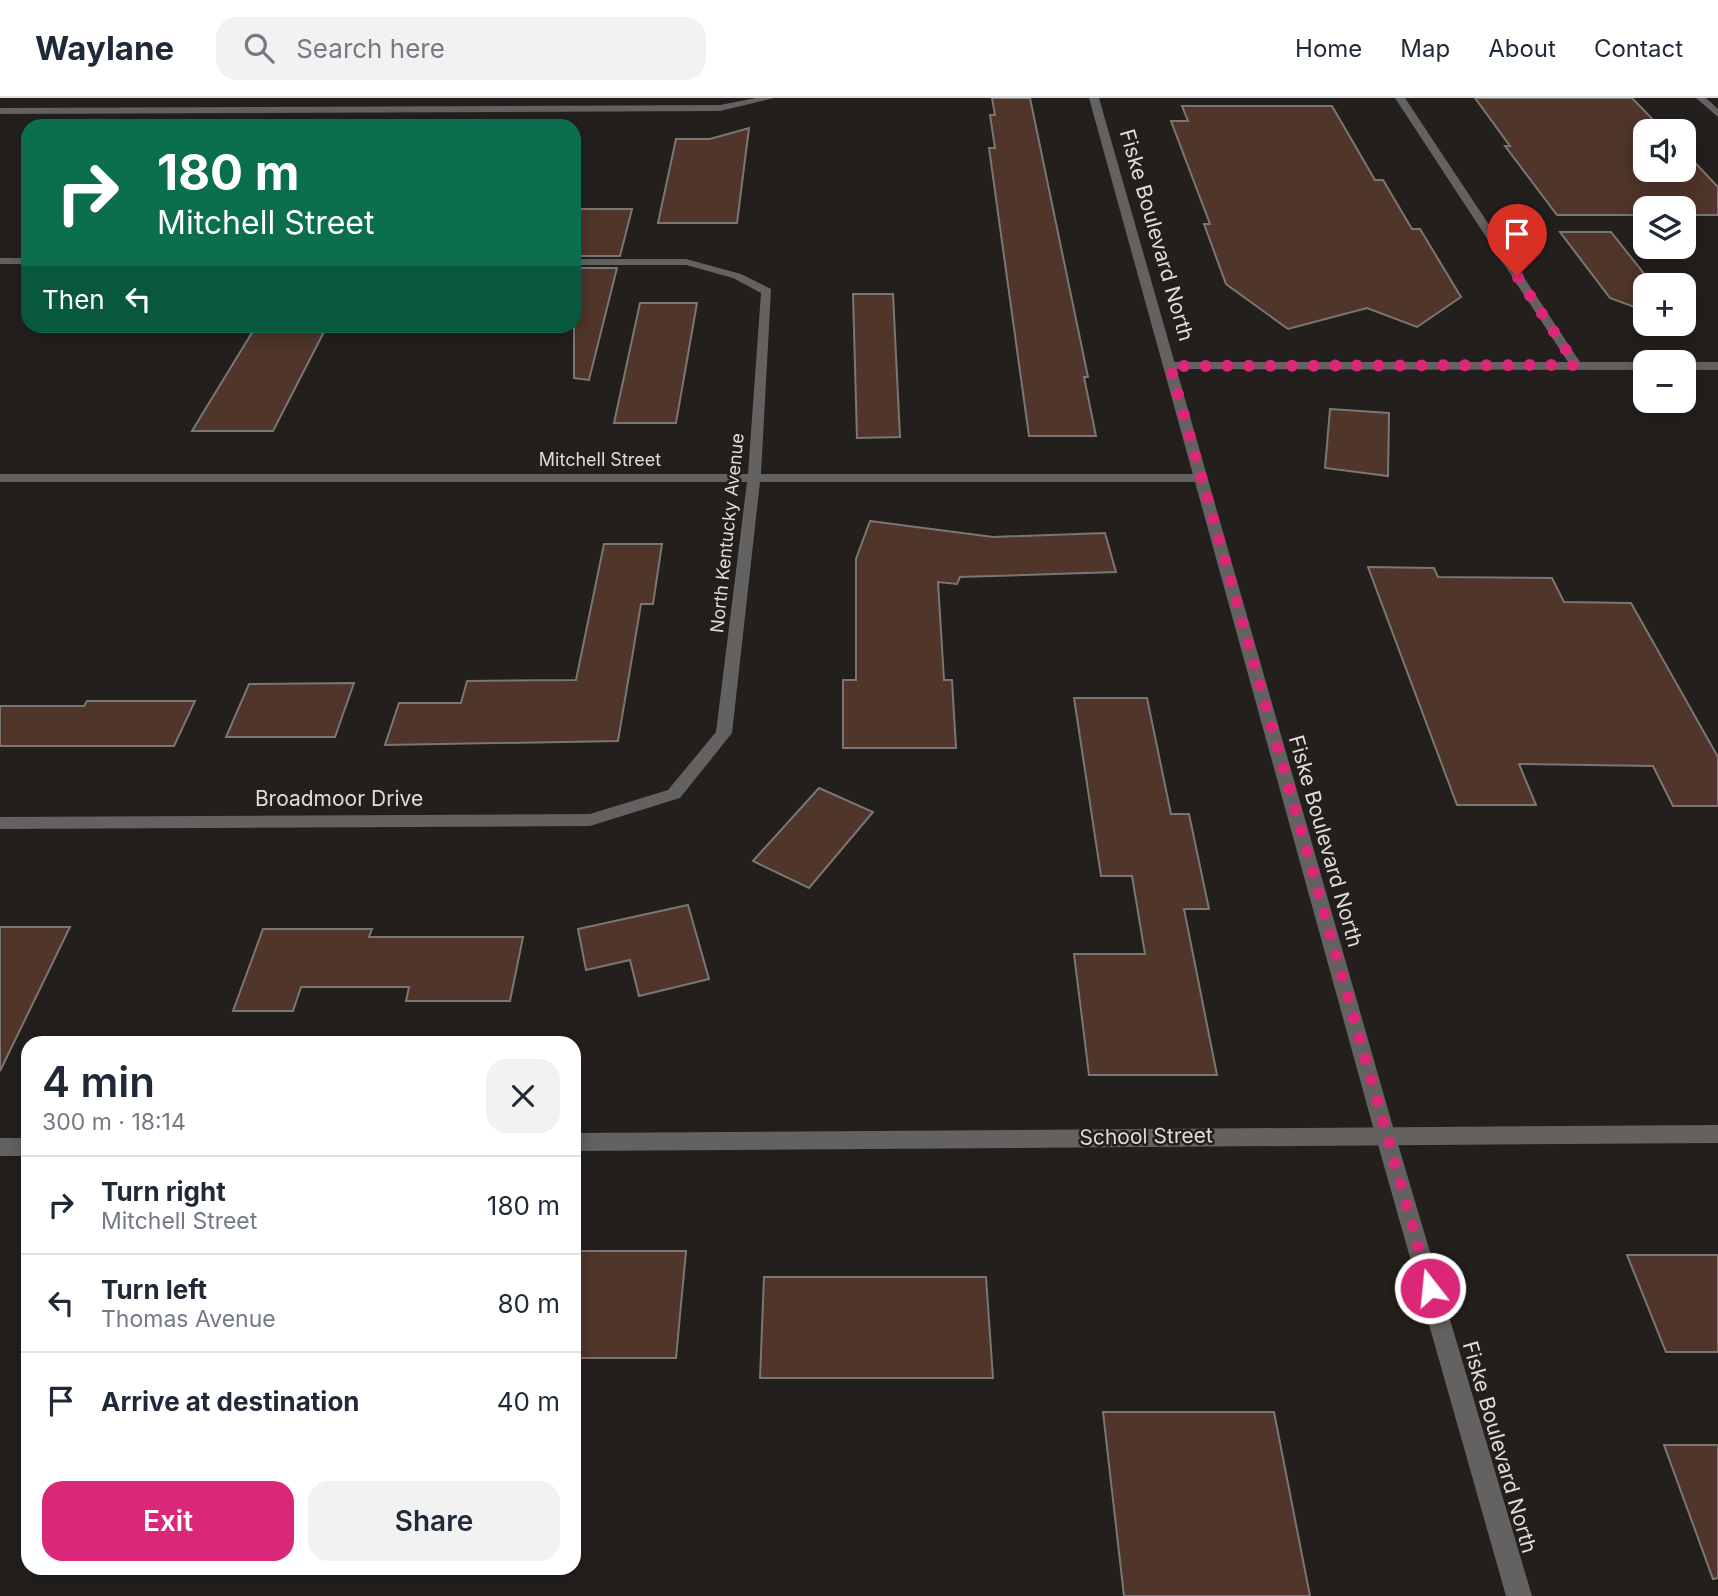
<!DOCTYPE html>
<meta charset="utf-8">
<style>
:root{--surface:#fff;--page:#f2f2f3;--text:#1f2937;--muted:#747a83;--line:#e0e1e3;--accent:#db2777}
body{margin:0;font-family:Inter,sans-serif;background:var(--page);color:var(--text);height:100vh;display:flex;flex-direction:column;font-size:26px;white-space:nowrap}
*{box-sizing:border-box;margin:0}
p{font-size:23px;color:var(--muted)}
.icon{flex:none;width:38px;height:38px;fill:none;stroke:currentColor;stroke-width:2;stroke-linecap:round;stroke-linejoin:round}
.map{position:relative;flex:1;overflow:hidden}
.details{position:absolute;left:21px;top:938px;width:560px;height:539px;display:flex;flex-direction:column;background:var(--surface);border-radius:21px;box-shadow:0 4px 18px #0003}
.details>*{flex:none}
.banner{position:absolute;left:21px;top:21px;width:560px;height:214px;border-radius:21px;box-shadow:0 4px 18px #0003;background:#0b6e4f;color:#fff;overflow:hidden}
.fabs{position:absolute;left:1633px;top:21px;display:grid;gap:14px}
.fabs a{display:grid;place-items:center;width:63px;height:63px;border-radius:14px;background:var(--surface);box-shadow:0 4px 18px #0003;font-size:35px}
.pin{position:absolute;display:grid;place-items:center;width:60px;height:60px;color:#fff;margin:-72px -30px;border-radius:50% 50% 50% 0;rotate:-45deg;box-shadow:0 0 7px #0007}
.pin .icon{rotate:45deg}
.me{position:absolute;width:77px;margin:-38px;rotate:344deg;stroke-linejoin:round;filter:drop-shadow(0 0 5px #0008)}
.turn{display:flex;align-items:center;gap:24px;height:147px;padding:0 21px;font-size:32px}
.turn .icon{width:91px;height:91px;stroke-width:2.5}
.turn b{display:block;font-size:49px;line-height:60px}
.then{display:flex;align-items:center;height:66px;padding:0 21px;background:#0003;gap:14px;font-size:26px}
.round{display:grid;place-items:center;flex:none;width:74px;height:74px;border-radius:21px;background:var(--page)}
.head{display:flex;align-items:center;justify-content:space-between;height:119px;padding:0 21px}
h1{font-size:42px;font-weight:600;line-height:52px}
.action{display:flex;gap:14px;margin-top:auto;padding:14px 21px}
.action a{flex:1;height:80px;border-radius:21px;background:var(--accent);color:#fff;font-size:28px;font-weight:600;line-height:80px;text-align:center}
.action a+a{background:var(--page);color:var(--text)}
ul{padding:0;list-style:none}
li{display:flex;align-items:center;gap:21px;height:98px;padding:0 21px;border-top:2px solid var(--line)}
li div{flex:1}
li b{display:block;font-size:26px}
li em{font-style:normal}
header{display:flex;align-items:center;gap:42px;box-sizing:border-box;height:98px;padding:0 35px;background:var(--surface);border-bottom:2px solid var(--line)}
header strong{font-size:33px}
nav{display:flex;gap:38px;margin-inline-start:auto;font-size:24px}
.search{width:490px;height:63px;background:var(--page);display:flex;align-items:center;gap:18px;box-sizing:border-box;padding:0 24px;border-radius:21px;color:var(--muted);font-size:26px}
.map>svg:first-child{display:block}
.building{fill:#4f352a;stroke:#7b7674;stroke-width:2}
.lines{fill:none;stroke-linecap:round;stroke-linejoin:round}
.minor{fill:#646161;fill-rule:evenodd}
.tertiary{fill:#646161;fill-rule:evenodd}
.route{stroke:#db2777;stroke-width:12;stroke-dasharray:0 21.6}
.labels{text-anchor:middle;dominant-baseline:central;stroke-width:5;stroke-linejoin:round;paint-order:stroke}
.far-street-label{font-size:18px;fill:#dfdddc;stroke:#231f1d}
.street-label{font-size:21px;fill:#dfdddc;stroke:#231f1d}
</style>
<header>
<strong>Waylane</strong>
<div class="search"><svg class="icon" aria-label="search" viewBox="0 0 24 24"><circle cx="10" cy="10" r="6"/><path d="M15 15l6 6"/></svg>Search here</div>
<nav><a>Home</a><a>Map</a><a>About</a><a>Contact</a></nav>
</header>
<div class="map">
<svg width="1718" height="1498" viewBox="0 0 1718 1498">
<rect width="100%" height="100%" fill="#231f1d"/>
<g class="building">
<polygon points="992,0 1030,0 1088,279 1084,279 1096,338 1029,338 989,50 995,50 990,17 995,17"/>
<polygon points="1475,0 1632,0 1664,33 1645,33 1645,72 1684,72 1684,53 1718,89 1718,117 1684,117 1684,110 1645,110 1645,117 1557,117 1505,48 1510,48"/>
<polygon points="1182,8 1332,8 1375,82 1383,82 1412,131 1420,131 1461,199 1417,229 1367,210 1288,231 1226,186 1204,126 1210,126 1171,23 1188,23"/>
<polygon points="749,30 737,125 658,125 676,41 710,41"/>
<polygon points="574,111 632,111 620,158 574,158"/>
<polygon points="1560,134 1611,134 1653,187 1645,187 1645,213 1610,200"/>
<polygon points="574,170 617,170 589,282 574,280"/>
<polygon points="853,196 893,196 900,339 857,340"/>
<polygon points="640,205 697,205 676,325 614,325"/>
<polygon points="256,228 327,228 273,333 192,333"/>
<polygon points="1330,311 1389,315 1388,378 1325,370"/>
<polygon points="870,423 993,439 1105,435 1116,474 960,479 957,486 938,484 944,582 952,582 956,650 843,650 843,582 856,582 856,461"/>
<polygon points="604,446 662,446 653,506 641,506 618,643 385,647 399,605 461,605 467,583 576,582"/>
<polygon points="1368,469 1434,470 1438,479 1552,480 1564,504 1631,505 1718,659 1718,708 1673,708 1653,668 1519,666 1536,707 1457,707"/>
<polygon points="354,585 335,639 226,639 249,586"/>
<polygon points="1074,600 1147,600 1171,716 1189,716 1209,811 1184,811 1217,977 1089,977 1074,856 1145,856 1132,778 1101,778"/>
<polygon points="87,603 195,603 174,648 0,648 0,608 84,608"/>
<polygon points="819,690 873,714 809,790 753,763"/>
<polygon points="688,807 709,881 639,898 630,862 586,872 578,831"/>
<polygon points="0,829 70,829 0,973"/>
<polygon points="263,831 372,831 369,839 523,839 510,903 406,903 409,889 301,889 293,913 233,913"/>
<polygon points="574,1153 686,1153 676,1260 574,1260"/>
<polygon points="1627,1157 1718,1157 1718,1254 1666,1254"/>
<polygon points="764,1179 986,1179 993,1280 760,1280"/>
<polygon points="1103,1314 1274,1314 1310,1498 1124,1498"/>
<polygon points="1664,1347 1718,1347 1718,1480 1713,1481"/>
</g>
<g class="lines">
<g class="minor">
<polygon points="756,0 774,0 720,13 0,16 0,10 720,7"/>
<polygon points="1395,0 1405,0 1580,264 1645,264 1645,272 1166,271 1166,265 1170,264 1568,264"/>
<polygon points="1696,0 1706,0 1718,11 1718,19"/>
<rect x="0" y="160" width="28" height="6"/>
<polygon points="574,161 686,161 741,176 771,191 761,376 1201,376 1208,380 1201,384 760,384 732,635 680,700 590,728 0,731 0,719 590,716 668,692 716,634 747,384 0,384 0,376 748,376 761,195 733,180 686,167 574,167"/>
<rect x="1684" y="264" width="34" height="8"/>
<polygon points="1718,1027 1718,1045 574,1053 574,1035"/>
<rect x="0" y="1040" width="28" height="18"/>
</g>
<polygon class="tertiary" points="1089,0 1099,0 1395,1036 1532,1498 1506,1498 1375,1036"/>
</g>
<g class="lines">
<polyline class="route" points="1430,1190 1170,268 1576,267 1517,178"/>
</g>
<g class="labels">
<g class="far-street-label">
<text x="600" y="361">Mitchell Street</text>
<text transform="translate(727 435) rotate(-84)">North Kentucky Avenue</text>
</g>
<g class="street-label">
<text transform="translate(1157 137) rotate(74)">Fiske Boulevard North</text>
<text x="339" y="700">Broadmoor Drive</text>
<text transform="translate(1326 743) rotate(74)">Fiske Boulevard North</text>
<text transform="translate(1146 1038) rotate(-1)">School Street</text>
<text transform="translate(1500 1349) rotate(74)">Fiske Boulevard North</text>
</g>
</g>
</svg>
<div class="fabs">
<a><svg class="icon" aria-label="sound" viewBox="0 0 24 24"><path d="M4 9h4l5-4v14l-5-4H4zM17 9q2 3 0 6"/></svg></a>
<a><svg class="icon" aria-label="layers" viewBox="0 0 24 24"><path d="M12 4l9 5-9 5-9-5zM3 14l9 5 9-5"/></svg></a>
<a>+</a>
<a>−</a>
</div>
<div class="pin" style="left:1517px;top:178px;background:#d93025"><svg class="icon" aria-label="arrive" viewBox="0 0 24 24"><path d="M6 21V4h12l-3 4 3 4H6"/></svg></div>
<svg class="me" style="left:1430px;top:1190px" viewBox="-20 -20 40 40"><circle r="17" fill="#db2777" stroke="#fff" stroke-width="3"/><path d="M0-11L8 9 0 5-8 9z" fill="#fff"/></svg>
<div class="banner">
<div class="turn"><svg class="icon" aria-label="right" viewBox="0 0 24 24"><path d="M7 20v-9h11M14 6l5 5-5 5"/></svg><div><b>180 m</b>Mitchell Street</div></div>
<div class="then">Then<svg class="icon" aria-label="left" viewBox="0 0 24 24"><path d="M17 20v-9H6M10 6l-5 5 5 5"/></svg></div>
</div>
<section class="details">
<div class="head"><div><h1>4 min</h1><p>300 m · 18:14</p></div><a class="round"><svg class="icon" aria-label="close" viewBox="0 0 24 24"><path d="M6 6l12 12M18 6L6 18"/></svg></a></div>
<ul>
<li><svg class="icon" aria-label="right" viewBox="0 0 24 24"><path d="M7 20v-9h11M14 6l5 5-5 5"/></svg><div><b>Turn right</b><p>Mitchell Street</p></div><em>180 m</em></li>
<li><svg class="icon" aria-label="left" viewBox="0 0 24 24"><path d="M17 20v-9H6M10 6l-5 5 5 5"/></svg><div><b>Turn left</b><p>Thomas Avenue</p></div><em>80 m</em></li>
<li><svg class="icon" aria-label="arrive" viewBox="0 0 24 24"><path d="M6 21V4h12l-3 4 3 4H6"/></svg><div><b>Arrive at destination</b></div><em>40 m</em></li>
</ul>
<div class="action"><a>Exit</a><a>Share</a></div>
</section>
</div>
